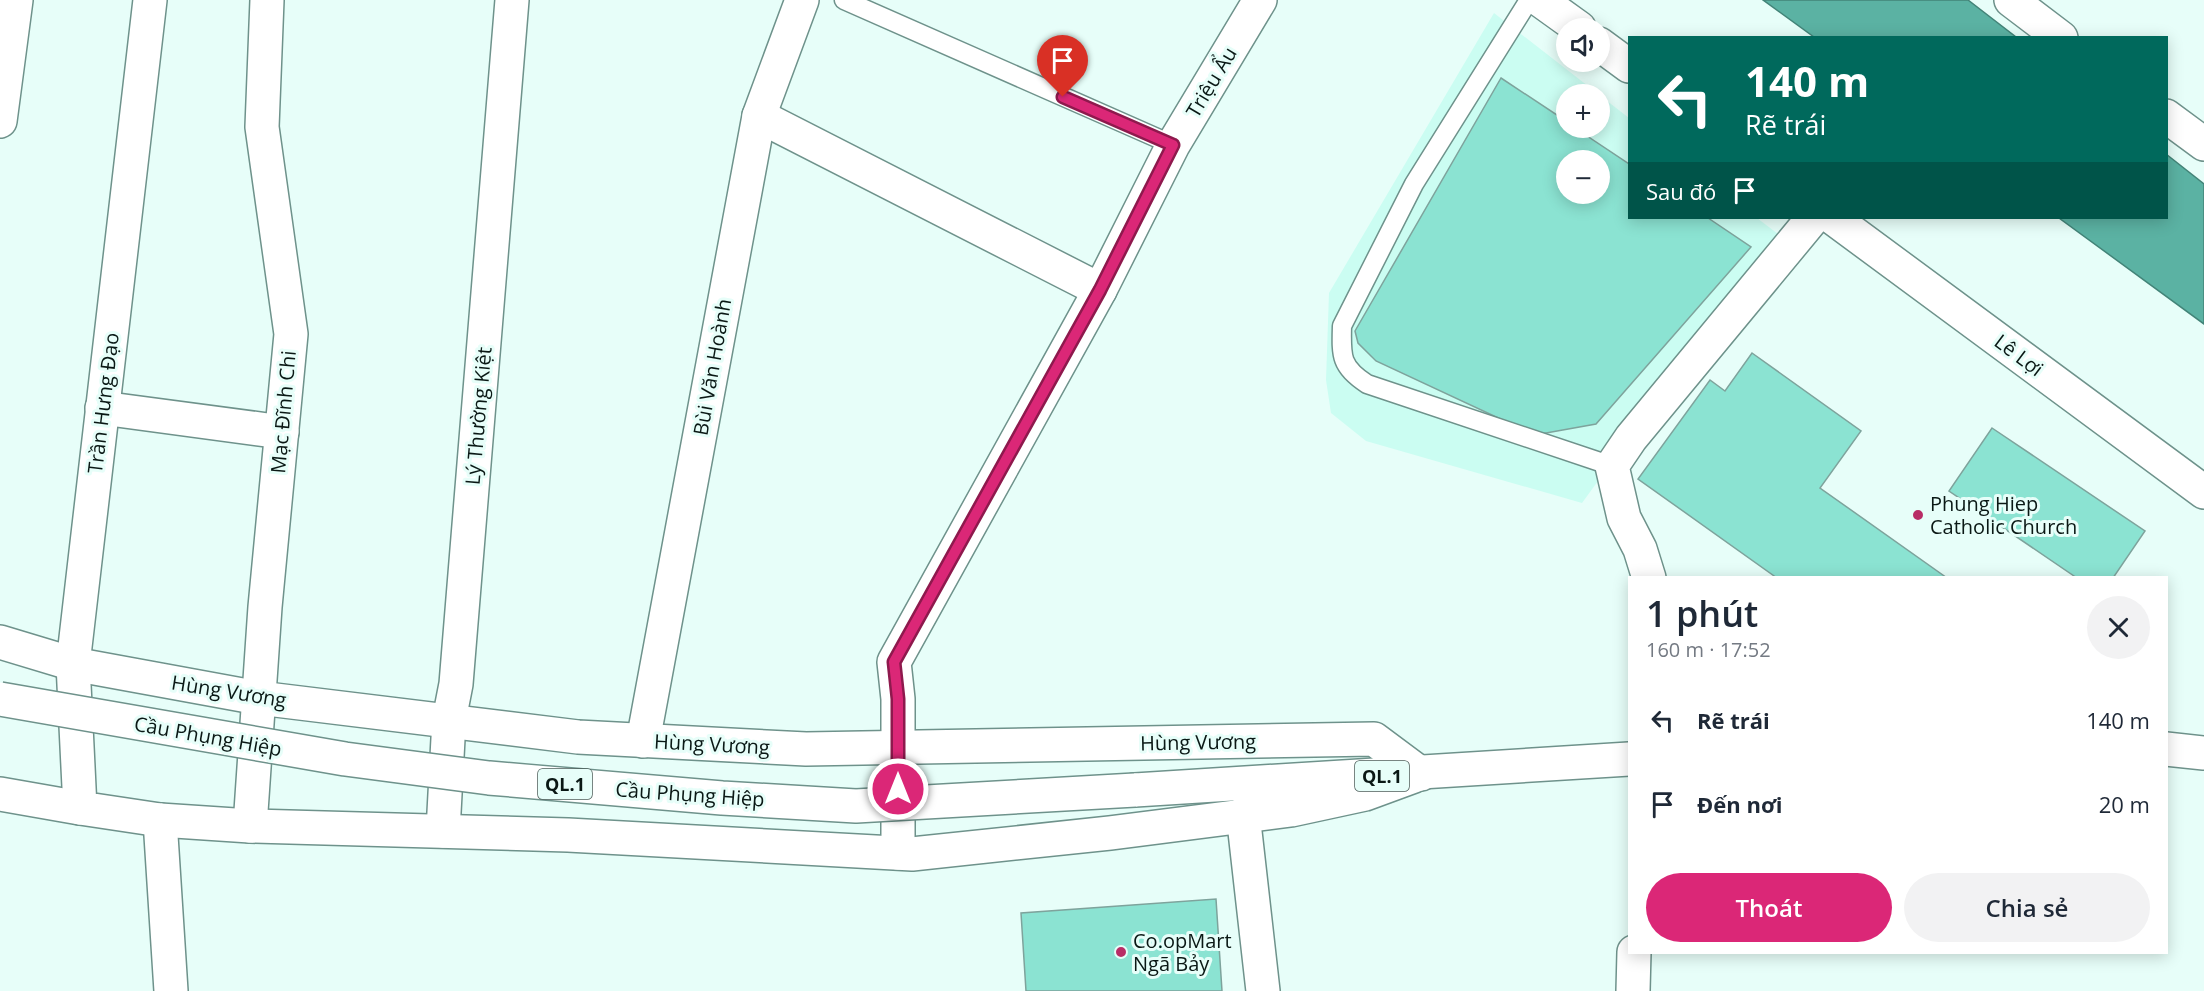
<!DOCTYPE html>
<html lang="vi">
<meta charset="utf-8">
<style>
:root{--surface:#fff;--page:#f2f2f3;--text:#1f2937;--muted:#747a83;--accent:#db2777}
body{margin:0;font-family:"Open Sans",sans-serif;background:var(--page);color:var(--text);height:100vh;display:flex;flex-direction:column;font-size:22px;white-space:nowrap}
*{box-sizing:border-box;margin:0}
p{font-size:20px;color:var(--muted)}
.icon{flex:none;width:33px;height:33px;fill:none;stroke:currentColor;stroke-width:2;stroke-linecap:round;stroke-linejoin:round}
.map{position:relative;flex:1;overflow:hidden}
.side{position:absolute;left:1628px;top:576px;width:540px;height:378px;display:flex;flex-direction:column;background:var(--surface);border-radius:0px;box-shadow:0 3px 15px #0003}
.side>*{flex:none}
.hud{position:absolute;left:1628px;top:36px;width:540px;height:183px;border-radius:0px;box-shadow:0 3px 15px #0003;background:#00695c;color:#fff;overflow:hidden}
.fabs{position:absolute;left:1556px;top:18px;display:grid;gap:12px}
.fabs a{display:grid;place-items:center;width:54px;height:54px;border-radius:50%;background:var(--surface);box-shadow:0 3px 15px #0003;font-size:30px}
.pin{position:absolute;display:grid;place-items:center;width:51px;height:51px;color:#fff;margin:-62px -26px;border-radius:50% 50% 50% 0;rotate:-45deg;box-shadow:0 0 6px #0007}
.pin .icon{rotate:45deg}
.me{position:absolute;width:66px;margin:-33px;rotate:0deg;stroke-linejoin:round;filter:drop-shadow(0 0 4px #0008)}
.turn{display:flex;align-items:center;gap:21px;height:126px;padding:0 18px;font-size:27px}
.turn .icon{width:78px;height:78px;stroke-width:2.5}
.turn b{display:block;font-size:42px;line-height:51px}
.then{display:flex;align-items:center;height:57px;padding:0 18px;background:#0003;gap:12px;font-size:22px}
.round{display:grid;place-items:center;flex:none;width:63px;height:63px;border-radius:32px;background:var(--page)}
.headline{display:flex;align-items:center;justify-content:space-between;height:102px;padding:0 18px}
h1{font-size:36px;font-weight:600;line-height:45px}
.primary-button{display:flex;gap:12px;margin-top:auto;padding:12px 18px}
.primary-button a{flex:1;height:69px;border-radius:36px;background:var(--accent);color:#fff;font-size:24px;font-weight:600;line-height:69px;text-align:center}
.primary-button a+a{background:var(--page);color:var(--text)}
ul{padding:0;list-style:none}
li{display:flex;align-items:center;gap:18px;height:84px;padding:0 18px}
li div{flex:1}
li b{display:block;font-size:22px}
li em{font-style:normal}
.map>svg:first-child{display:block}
.built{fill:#cbfdf2;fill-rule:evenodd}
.water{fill:#5bb2a3;stroke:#438478;stroke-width:1.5}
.building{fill:#8be3d2;stroke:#7ea39c;stroke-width:1.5;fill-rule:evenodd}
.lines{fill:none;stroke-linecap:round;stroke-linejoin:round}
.service-casing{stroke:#6e928b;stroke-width:21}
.minor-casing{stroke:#6e928b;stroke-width:36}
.tertiary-casing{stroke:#6e928b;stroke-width:36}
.primary-casing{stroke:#6e928b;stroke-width:36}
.service{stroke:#fff;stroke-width:18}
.minor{stroke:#fff;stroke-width:33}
.tertiary{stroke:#fff;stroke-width:33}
.primary{stroke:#fff;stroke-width:33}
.primary-bridge-casing{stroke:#6e928b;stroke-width:36;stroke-linecap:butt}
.primary-bridge{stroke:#fff;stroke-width:33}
.route-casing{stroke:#8e194d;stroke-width:15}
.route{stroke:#db2777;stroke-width:10}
.poi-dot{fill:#b82d66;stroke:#e7fef9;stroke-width:2}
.labels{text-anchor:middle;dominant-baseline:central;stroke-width:6;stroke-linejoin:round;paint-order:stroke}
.shield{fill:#e7fef9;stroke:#4c5d59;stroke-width:1.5}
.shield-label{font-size:18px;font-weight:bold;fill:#0a1815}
.street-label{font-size:20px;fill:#0a1815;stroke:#e7fef9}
.poi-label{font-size:20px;fill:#0a1815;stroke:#e7fef9;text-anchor:start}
</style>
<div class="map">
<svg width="2204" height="991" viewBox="0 0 2204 991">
<rect width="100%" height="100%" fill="#e7fef9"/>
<path class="built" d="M 1494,13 L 1629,118 L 1629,218 L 1757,218 L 1778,234 L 1582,503 L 1366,441 L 1331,413 L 1326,380 L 1329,293 ZM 1566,94 L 1599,94 L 1599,128 L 1566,128 ZM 1566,160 L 1599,160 L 1599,194 L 1566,194 Z"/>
<g class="water">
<polygon points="1763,0 1968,0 2016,37 1814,37"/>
<polygon points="2166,154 2204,184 2204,324 2059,218 2166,218"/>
</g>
<g class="building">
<path d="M 1501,78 L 1566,121 L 1566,128 L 1575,128 L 1629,164 L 1629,218 L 1708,218 L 1751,247 L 1596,424 L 1535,435 L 1376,361 L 1358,343 L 1355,331 ZM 1566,160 L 1599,160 L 1599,194 L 1566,194 Z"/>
<polygon points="1752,353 1861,431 1820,488 1947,578 1777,578 1638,479 1710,380 1725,391"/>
<polygon points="1992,428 2145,531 2113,578 2077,578 1949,491"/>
<polygon points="1216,899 1222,991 1026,991 1021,913"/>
</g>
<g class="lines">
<g class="service-casing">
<g id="service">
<polyline points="844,0 1173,145"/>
<path d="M 1529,0 L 1414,184 L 1342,326 C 1341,357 1341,367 1367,384 L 1612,466"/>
</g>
</g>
<g class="minor-casing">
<g id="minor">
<polyline points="2011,0 2061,38"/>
<polyline points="759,116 1100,290"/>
<polyline points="2166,116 2204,144"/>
<polyline points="0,121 16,0"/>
<polyline points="102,408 282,432"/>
<polyline points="1649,578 1640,549 1624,518 1612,466 1631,438 1813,218"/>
<polyline points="0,642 73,664 259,698 578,737 806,749 1374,739 1421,774"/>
<polyline points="643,741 759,116 802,0"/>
<polyline points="0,794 80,808"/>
<polyline points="1243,814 1263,991"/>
<polyline points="250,826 265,607 291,334 262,127 267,0"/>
<polyline points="898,853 898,699 894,662 1100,290 1173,145 1260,0"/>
</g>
</g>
<g class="tertiary-casing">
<g id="tertiary">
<polyline points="150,0 73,664 80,808 160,820 250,826 568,835 912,854 1110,833 1291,810 1365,794 1414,776"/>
<polyline points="1540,0 1579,28"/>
<polyline points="1599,44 1629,66"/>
<polyline points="1833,218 2204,492"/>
<polyline points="160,820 171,991"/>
<polyline points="443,831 449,720 456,684 512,0"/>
<polyline points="1633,991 1634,952"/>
</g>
</g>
<g class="primary-casing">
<g id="primary">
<polyline points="2166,749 2204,753"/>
<polyline points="1135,790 1629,759"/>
</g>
</g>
<use href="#service" class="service"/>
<use href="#minor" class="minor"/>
<use href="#tertiary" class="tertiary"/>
<use href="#primary" class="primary"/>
<g class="primary-bridge-casing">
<polyline id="primary-bridge" points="0,699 345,759 489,778 722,798 856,806 1135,790"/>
</g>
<use href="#primary-bridge" class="primary-bridge"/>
</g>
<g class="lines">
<g class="route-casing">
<polyline id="route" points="898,789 898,699 894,662 1100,290 1173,145 1063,97"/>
</g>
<use href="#route" class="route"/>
</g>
<g class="poi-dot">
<circle cx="1918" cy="515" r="6"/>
<circle cx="1121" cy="952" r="6"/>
</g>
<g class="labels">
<g class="shield">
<rect x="1355" y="761" width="54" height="30" rx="4.5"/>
<rect x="538" y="769" width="54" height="30" rx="4.5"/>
</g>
<g class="shield-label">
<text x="1382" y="776">QL.1</text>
<text x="565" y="784">QL.1</text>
</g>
<g class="street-label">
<text transform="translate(1211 82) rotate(-59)">Triệu Ẩu</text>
<text transform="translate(2019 355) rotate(37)">Lê Lợi</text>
<text transform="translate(712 367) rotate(-80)">Bùi Văn Hoành</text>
<text transform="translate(103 403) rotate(-83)">Trần Hưng Đạo</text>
<text transform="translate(283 412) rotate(-85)">Mạc Đĩnh Chi</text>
<text transform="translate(478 416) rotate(-85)">Lý Thường Kiệt</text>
<text transform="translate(229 691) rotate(9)">Hùng Vương</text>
<text transform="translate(208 736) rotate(10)">Cầu Phụng Hiệp</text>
<text transform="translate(1198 742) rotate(-1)">Hùng Vương</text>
<text transform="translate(712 744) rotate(3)">Hùng Vương</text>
<text transform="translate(690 794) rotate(4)">Cầu Phụng Hiệp</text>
</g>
<g class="poi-label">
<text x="1930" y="503">Phung Hiep<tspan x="1930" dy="23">Catholic Church</tspan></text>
<text x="1133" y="940">Co.opMart<tspan x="1133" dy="23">Ngã Bảy</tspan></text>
</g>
</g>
</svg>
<div class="fabs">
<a><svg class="icon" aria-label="sound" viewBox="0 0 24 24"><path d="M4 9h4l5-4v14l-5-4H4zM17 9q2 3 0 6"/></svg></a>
<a>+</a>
<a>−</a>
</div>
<div class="pin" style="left:1063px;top:97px;background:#d93025"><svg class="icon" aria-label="arrive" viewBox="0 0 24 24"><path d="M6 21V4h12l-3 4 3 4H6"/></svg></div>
<svg class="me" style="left:898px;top:789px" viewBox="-20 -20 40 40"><circle r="17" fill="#db2777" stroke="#fff" stroke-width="3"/><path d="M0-11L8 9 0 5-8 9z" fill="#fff"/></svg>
<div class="hud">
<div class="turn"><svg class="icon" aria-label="left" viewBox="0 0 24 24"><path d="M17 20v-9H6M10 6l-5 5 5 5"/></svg><div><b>140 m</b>Rẽ trái</div></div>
<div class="then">Sau đó<svg class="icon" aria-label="arrive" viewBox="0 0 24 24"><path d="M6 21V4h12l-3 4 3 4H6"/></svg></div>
</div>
<section class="side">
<div class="headline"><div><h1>1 phút</h1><p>160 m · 17:52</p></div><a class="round"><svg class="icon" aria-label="close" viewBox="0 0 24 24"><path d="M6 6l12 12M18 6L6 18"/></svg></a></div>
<ul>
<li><svg class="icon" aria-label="left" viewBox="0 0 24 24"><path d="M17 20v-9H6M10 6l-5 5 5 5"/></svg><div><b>Rẽ trái</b></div><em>140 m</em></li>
<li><svg class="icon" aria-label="arrive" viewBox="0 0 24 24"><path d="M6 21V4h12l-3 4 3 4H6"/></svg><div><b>Đến nơi</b></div><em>20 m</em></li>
</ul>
<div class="primary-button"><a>Thoát</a><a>Chia sẻ</a></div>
</section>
</div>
